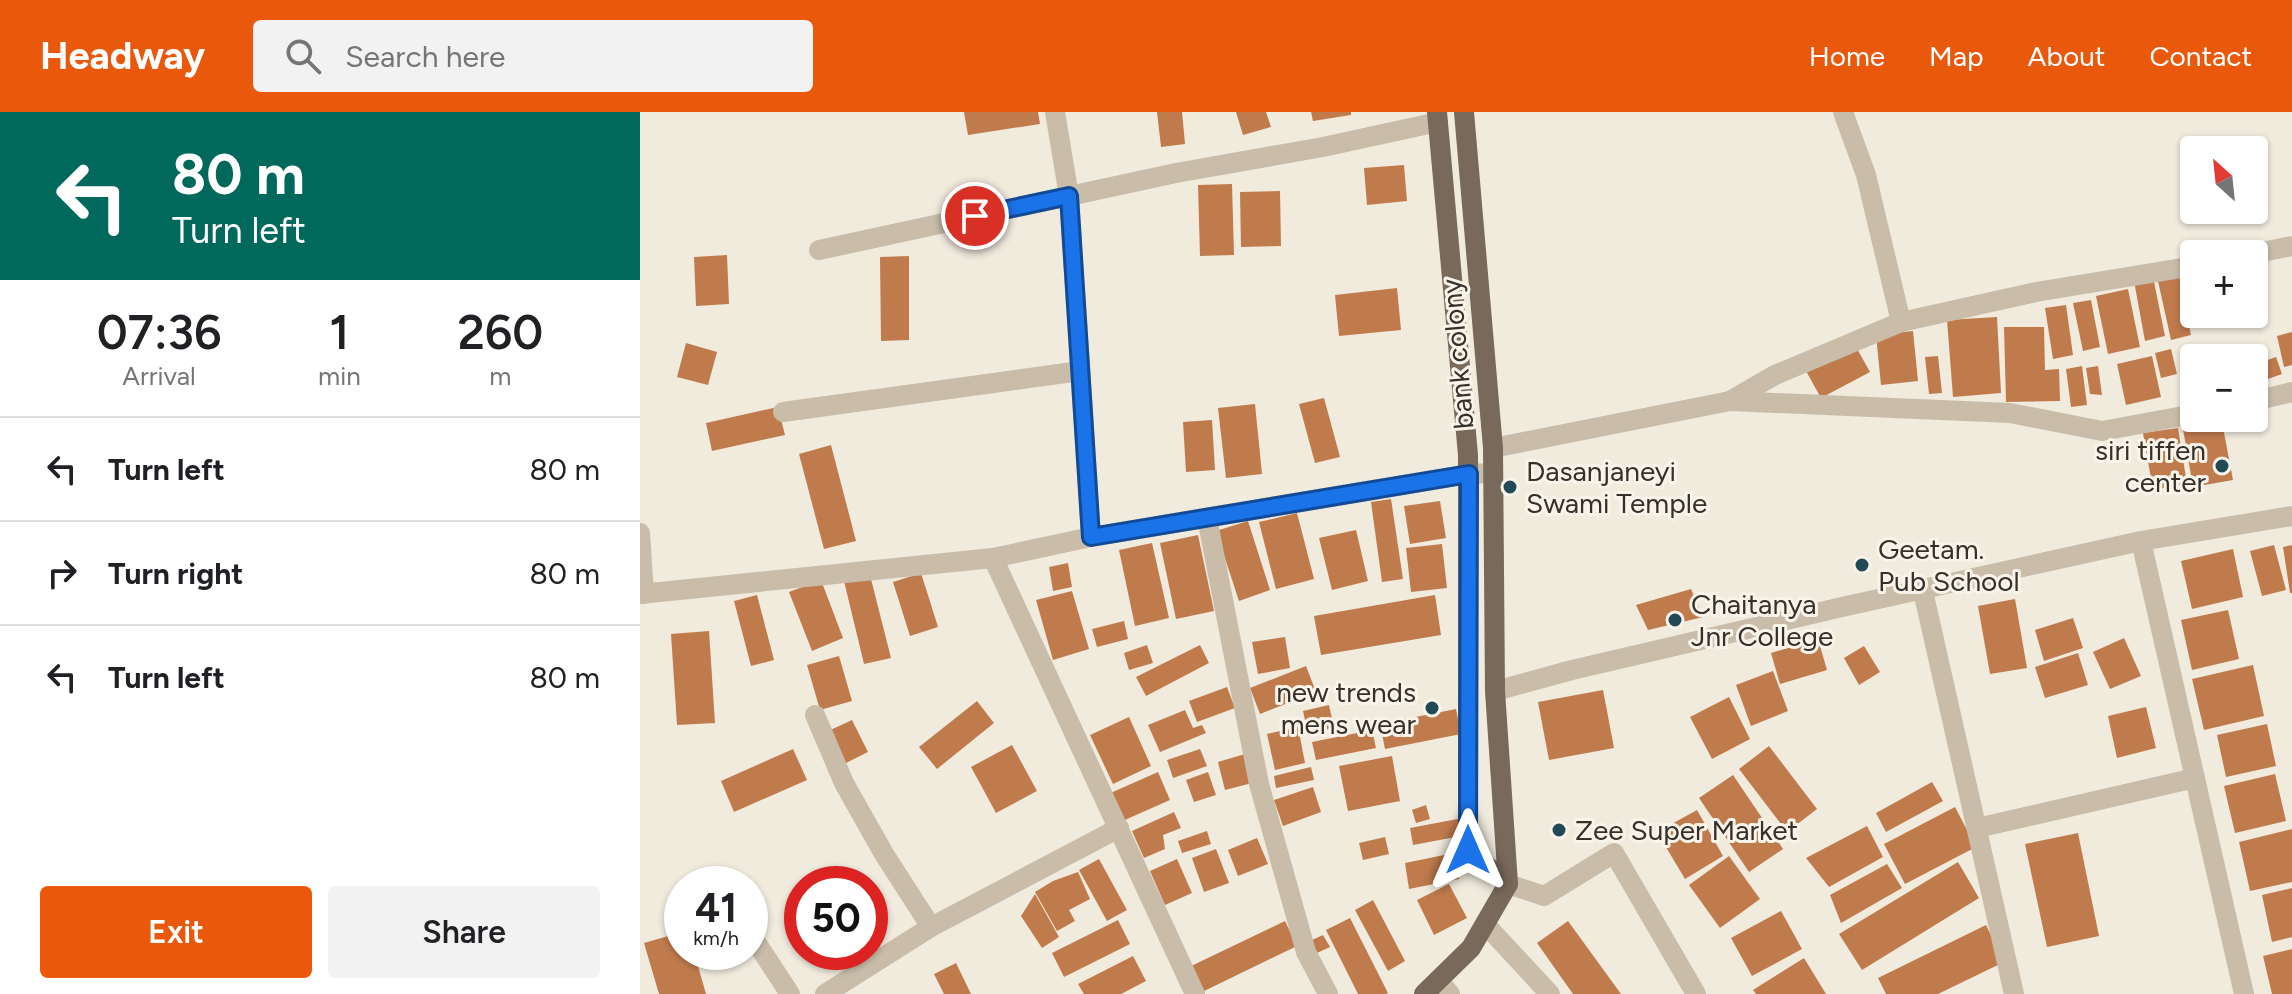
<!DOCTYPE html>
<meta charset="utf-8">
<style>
:root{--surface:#fff;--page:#f2f2f2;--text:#202124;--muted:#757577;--line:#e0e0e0;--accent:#ea580c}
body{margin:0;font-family:Figtree,sans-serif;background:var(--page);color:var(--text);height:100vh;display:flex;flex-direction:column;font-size:30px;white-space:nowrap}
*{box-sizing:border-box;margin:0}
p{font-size:26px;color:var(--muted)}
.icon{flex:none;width:44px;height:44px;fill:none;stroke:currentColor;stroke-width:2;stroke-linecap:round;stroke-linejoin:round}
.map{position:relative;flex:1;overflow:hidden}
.side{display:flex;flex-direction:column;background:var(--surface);width:640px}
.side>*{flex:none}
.top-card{background:#00695c;color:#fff;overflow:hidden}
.needle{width:52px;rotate:333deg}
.buttons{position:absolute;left:1540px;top:24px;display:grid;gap:16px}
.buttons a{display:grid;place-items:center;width:88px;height:88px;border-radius:8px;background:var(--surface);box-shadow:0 2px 6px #0004;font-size:40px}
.speed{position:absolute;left:24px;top:754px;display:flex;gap:16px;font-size:40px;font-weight:700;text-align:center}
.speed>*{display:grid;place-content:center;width:104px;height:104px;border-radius:50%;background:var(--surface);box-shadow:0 2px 6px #0004;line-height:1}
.speed small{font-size:20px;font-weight:400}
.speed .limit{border:12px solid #d22;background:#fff;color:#111}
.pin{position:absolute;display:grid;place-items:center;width:68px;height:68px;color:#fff;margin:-34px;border:4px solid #fff;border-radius:50%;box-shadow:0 2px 8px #0007}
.me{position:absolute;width:88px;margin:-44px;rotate:0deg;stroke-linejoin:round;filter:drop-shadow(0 0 6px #0008)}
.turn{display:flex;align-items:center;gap:28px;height:168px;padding:0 40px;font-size:36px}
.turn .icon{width:104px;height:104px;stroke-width:2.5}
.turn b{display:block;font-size:56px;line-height:68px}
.eta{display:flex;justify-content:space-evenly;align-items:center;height:136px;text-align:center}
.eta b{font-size:48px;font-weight:600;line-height:56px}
.action{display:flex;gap:16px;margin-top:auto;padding:16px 40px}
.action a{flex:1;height:92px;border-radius:8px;background:var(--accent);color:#fff;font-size:32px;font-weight:600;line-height:92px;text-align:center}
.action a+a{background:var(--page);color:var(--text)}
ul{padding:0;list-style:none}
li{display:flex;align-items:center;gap:24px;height:104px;padding:0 40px;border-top:2px solid var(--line)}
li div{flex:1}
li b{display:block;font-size:30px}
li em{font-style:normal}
header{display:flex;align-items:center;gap:48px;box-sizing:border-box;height:112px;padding:0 40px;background:var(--accent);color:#fff}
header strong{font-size:38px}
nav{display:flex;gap:44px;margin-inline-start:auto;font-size:28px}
.search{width:560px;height:72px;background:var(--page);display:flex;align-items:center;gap:20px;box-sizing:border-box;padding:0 28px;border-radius:8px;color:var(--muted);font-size:30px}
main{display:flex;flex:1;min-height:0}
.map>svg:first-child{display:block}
.building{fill:#c07b4d}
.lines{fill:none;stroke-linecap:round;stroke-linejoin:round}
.minor{stroke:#c9bdaa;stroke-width:20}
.major{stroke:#78695b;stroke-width:20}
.route-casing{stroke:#114b97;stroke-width:20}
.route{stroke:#1a73e8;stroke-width:14}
.poi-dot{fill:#214a56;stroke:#f9f4ea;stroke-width:3}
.labels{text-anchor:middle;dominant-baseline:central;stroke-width:6;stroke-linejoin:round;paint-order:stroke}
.street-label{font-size:28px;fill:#372f29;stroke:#f9f4ea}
.poi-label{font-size:28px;fill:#372f29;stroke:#f9f4ea;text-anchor:start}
</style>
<header>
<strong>Headway</strong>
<div class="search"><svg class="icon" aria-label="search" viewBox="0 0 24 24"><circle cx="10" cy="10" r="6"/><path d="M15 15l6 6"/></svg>Search here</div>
<nav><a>Home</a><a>Map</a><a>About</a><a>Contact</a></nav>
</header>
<main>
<section class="side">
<div class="top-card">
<div class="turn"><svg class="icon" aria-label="left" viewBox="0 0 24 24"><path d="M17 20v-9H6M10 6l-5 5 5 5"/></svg><div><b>80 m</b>Turn left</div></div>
</div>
<div class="eta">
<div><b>07:36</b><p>Arrival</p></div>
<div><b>1</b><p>min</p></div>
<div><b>260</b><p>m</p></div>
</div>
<ul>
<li><svg class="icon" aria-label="left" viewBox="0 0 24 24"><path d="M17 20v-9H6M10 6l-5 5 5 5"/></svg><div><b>Turn left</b></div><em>80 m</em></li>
<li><svg class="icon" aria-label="right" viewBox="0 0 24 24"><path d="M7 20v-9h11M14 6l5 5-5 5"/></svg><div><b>Turn right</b></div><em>80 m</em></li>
<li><svg class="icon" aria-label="left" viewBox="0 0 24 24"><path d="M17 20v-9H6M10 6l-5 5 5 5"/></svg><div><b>Turn left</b></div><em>80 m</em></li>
</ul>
<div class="action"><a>Exit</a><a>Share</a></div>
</section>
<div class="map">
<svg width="1652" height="882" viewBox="0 0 1652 882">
<rect width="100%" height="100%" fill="#f1ebde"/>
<g class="building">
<polygon points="324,0 398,0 400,12 328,23"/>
<polygon points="517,0 542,0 545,32 521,35"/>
<polygon points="596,0 626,0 631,15 603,23"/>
<polygon points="671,0 711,0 711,3 673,9"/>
<polygon points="764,53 767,89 727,93 724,56"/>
<polygon points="592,72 594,143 560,144 558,73"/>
<polygon points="640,79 641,134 601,135 600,80"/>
<polygon points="87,143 89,192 56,194 54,145"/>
<polygon points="269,144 269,228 241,229 240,145"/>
<polygon points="1539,164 1551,223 1531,228 1518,169"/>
<polygon points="1513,165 1525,224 1505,229 1494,169"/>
<polygon points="757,176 761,218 699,224 695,183"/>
<polygon points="1488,177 1500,235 1468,242 1456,184"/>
<polygon points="1451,188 1460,235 1443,239 1433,191"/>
<polygon points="1426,193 1433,243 1413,247 1405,196"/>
<polygon points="1357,205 1361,281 1313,285 1307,208"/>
<polygon points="1364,215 1404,215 1405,258 1419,257 1420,289 1366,290"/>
<polygon points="1273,219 1278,269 1241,273 1236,223"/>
<polygon points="1652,220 1652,253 1644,255 1637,224"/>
<polygon points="46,231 77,240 68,273 37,265"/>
<polygon points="1215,233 1230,260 1181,286 1166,259"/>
<polygon points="1531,237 1537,262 1521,266 1515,241"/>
<polygon points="1298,244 1302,281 1289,282 1285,245"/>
<polygon points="1512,244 1521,285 1486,293 1477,252"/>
<polygon points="1636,245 1642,262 1628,267 1622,250"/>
<polygon points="1442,254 1447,293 1431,295 1426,257"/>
<polygon points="1458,254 1462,283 1450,282 1446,256"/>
<polygon points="684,286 700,345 675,351 659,292"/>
<polygon points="615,292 622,362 586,366 578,296"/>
<polygon points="138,295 145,323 72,339 66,311"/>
<polygon points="572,308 575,358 546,360 543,310"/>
<polygon points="1582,310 1593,368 1553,375 1543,317"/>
<polygon points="1538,316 1547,372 1513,378 1503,321"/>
<polygon points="191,333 216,429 184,437 159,342"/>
<polygon points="751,387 763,467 742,470 731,390"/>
<polygon points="800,389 806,426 770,432 764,394"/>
<polygon points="657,401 674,467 636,477 619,410"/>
<polygon points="608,409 630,478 599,489 576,419"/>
<polygon points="716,418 728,469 692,478 679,426"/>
<polygon points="558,423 574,499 536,507 520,431"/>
<polygon points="512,431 529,506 495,514 479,438"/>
<polygon points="802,432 807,476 771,480 766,436"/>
<polygon points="1634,433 1646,478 1622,484 1610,439"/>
<polygon points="1652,433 1652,481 1650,481 1643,435"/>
<polygon points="1593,437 1603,485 1552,497 1541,449"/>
<polygon points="428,451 432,475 413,479 409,455"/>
<polygon points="281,461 298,515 270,524 253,470"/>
<polygon points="230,463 251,546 224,552 204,469"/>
<polygon points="181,468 203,526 172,539 149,480"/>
<polygon points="1051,477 1063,505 1008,518 996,493"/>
<polygon points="432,479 449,537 413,548 396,488"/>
<polygon points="117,483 134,548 111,554 94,489"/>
<polygon points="795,483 801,523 681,543 674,504"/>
<polygon points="1375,487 1387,556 1350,562 1338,494"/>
<polygon points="1588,498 1599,547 1552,558 1541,508"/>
<polygon points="1433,506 1443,536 1404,549 1395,518"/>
<polygon points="484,509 488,527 457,535 452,517"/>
<polygon points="69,519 75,611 37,613 31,522"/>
<polygon points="645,525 650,556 618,562 612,530"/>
<polygon points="1484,526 1501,564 1470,577 1453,540"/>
<polygon points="1178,527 1187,558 1140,572 1131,541"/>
<polygon points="507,533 513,551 489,558 484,541"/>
<polygon points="560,533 569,551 506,584 496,565"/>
<polygon points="1224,534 1240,560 1219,573 1204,546"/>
<polygon points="1438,541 1448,573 1405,586 1395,555"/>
<polygon points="199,544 212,589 180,598 167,553"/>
<polygon points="1613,553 1624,604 1564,618 1552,567"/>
<polygon points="666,554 676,580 620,602 610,576"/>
<polygon points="1133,559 1148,599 1111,614 1096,573"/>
<polygon points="587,575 595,596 557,610 549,589"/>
<polygon points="963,578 974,636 909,648 898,590"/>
<polygon points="1089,585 1110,627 1072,647 1050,605"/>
<polygon points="337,589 354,611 297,657 279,635"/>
<polygon points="689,593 694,616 668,622 663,599"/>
<polygon points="1506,595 1516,636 1477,646 1468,604"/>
<polygon points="816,597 821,622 745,637 740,612"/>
<polygon points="545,598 553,616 562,613 566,621 520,640 508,613"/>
<polygon points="489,605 511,654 473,672 450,623"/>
<polygon points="212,608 228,640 200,654 184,621"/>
<polygon points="1627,612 1636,654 1586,665 1577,623"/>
<polygon points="658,615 665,651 635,658 627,622"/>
<polygon points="732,618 736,636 676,648 672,630"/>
<polygon points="372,633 397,679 356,701 331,655"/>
<polygon points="1129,634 1177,697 1147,720 1099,657"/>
<polygon points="153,637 167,668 94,700 81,669"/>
<polygon points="560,637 567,654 533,666 527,648"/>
<polygon points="605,642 612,671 585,678 578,650"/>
<polygon points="752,644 760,689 708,699 699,654"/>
<polygon points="671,655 674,668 636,676 634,664"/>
<polygon points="518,660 530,688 478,711 466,683"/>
<polygon points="568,660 576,683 554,690 546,668"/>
<polygon points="1635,662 1646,709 1595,721 1584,674"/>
<polygon points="1093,663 1143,737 1109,760 1059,686"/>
<polygon points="1292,670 1303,689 1246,720 1236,701"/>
<polygon points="673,675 681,700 643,714 634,688"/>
<polygon points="786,693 790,707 776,711 772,698"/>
<polygon points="1315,695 1336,735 1265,772 1244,732"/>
<polygon points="1057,698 1083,744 1045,767 1017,720"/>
<polygon points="534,700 541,716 523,723 525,737 504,746 492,719"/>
<polygon points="823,706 826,723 773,733 770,716"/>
<polygon points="1227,714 1243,745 1189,775 1166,746"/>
<polygon points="1652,717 1652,770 1610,779 1599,730"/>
<polygon points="567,719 571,732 542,741 538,729"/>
<polygon points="1438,721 1459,824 1407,835 1385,732"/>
<polygon points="745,725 749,742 723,748 719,731"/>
<polygon points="617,726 628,752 598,764 588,738"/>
<polygon points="576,737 589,771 564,780 552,746"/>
<polygon points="814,741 819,767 769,777 765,751"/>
<polygon points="1089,744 1120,787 1080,816 1049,773"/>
<polygon points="459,747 487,798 467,809 439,758"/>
<polygon points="537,747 552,781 525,793 510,759"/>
<polygon points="1318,750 1339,786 1222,858 1199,822"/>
<polygon points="1247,752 1262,776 1201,811 1190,783"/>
<polygon points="438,760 450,787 429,798 435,809 417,819 395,780 413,769"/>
<polygon points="809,772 827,806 794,823 777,788"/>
<polygon points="1652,776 1652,825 1632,830 1622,783"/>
<polygon points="395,782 419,825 402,836 381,804"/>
<polygon points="733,788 765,849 748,859 715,798"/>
<polygon points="1141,799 1162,837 1112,864 1091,826"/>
<polygon points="710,806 748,881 746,882 718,882 686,818"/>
<polygon points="478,808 490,832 424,865 412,841"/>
<polygon points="645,809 657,834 560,881 547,856"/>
<polygon points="928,809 981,882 933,882 897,831"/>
<polygon points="1346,813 1364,850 1298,882 1246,882 1238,866"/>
<polygon points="42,820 42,840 54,840 66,882 19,882 4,831"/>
<polygon points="683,823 690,835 677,841 670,829"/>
<polygon points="1652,837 1652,882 1632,882 1623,844"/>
<polygon points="493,844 506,869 481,882 444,882 438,872"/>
<polygon points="1164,846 1186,882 1116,882 1113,878"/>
<polygon points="316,851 331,882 304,882 294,862"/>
</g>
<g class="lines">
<g class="minor">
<polyline points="415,0 429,84 451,425"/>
<polyline points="1203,0 1226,63 1261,210"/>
<polyline points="179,138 536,61 683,35 798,10"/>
<polyline points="1612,142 1652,134"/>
<polyline points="1090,289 1135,263 1261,210 1396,180 1554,154"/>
<polyline points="1614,289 1652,280"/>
<polyline points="143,300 440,259"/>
<polyline points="853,336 1090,289 1370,301 1462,319 1554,302"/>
<polyline points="567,406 619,672 666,840 688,882"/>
<polyline points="0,421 4,482"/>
<polyline points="1501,429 1604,882"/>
<polyline points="353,446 555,882"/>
<polyline points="1283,479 1374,882"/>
<polyline points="0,482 353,446 451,425 829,362 853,361"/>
<polyline points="855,579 932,558 1202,495 1501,429 1652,404"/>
<polyline points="175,603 204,671 244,742 291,815"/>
<polyline points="1337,716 1555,666"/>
<polyline points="75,769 77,772"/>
<polyline points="868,772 904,784 974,741 1056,882"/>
<polyline points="845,812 910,882"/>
<polyline points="110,821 150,882"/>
<polyline points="798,868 810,882"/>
<polyline points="185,882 291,815 479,716"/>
</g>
<g class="major">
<polyline points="797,0 828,343 828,738 868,772"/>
<polyline points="784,882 831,836 868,772 855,579 853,336 824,0"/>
</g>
</g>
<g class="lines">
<g class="route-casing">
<polyline id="route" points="335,104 429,84 451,425 829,362 828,738"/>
</g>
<use href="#route" class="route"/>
</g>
<g class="poi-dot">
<circle cx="1582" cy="354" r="8"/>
<circle cx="870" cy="375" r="8"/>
<circle cx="1222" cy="453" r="8"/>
<circle cx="1035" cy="508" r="8"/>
<circle cx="792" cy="596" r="8"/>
<circle cx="919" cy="718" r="8"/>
</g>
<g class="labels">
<g class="street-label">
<text transform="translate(817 242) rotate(-95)">bank colony</text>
</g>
<g class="poi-label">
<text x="1566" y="338" text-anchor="end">siri tiffen<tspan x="1566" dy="32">center</tspan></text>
<text x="886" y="359">Dasanjaneyi<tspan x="886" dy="32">Swami Temple</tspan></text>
<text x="1238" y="437">Geetam.<tspan x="1238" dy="32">Pub School</tspan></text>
<text x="1051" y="492">Chaitanya<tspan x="1051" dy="32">Jnr College</tspan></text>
<text x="776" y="580" text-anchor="end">new trends<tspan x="776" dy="32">mens wear</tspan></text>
<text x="935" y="718">Zee Super Market</text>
</g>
</g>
</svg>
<div class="buttons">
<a><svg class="needle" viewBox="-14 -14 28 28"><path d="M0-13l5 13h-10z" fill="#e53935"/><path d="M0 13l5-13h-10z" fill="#757577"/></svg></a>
<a>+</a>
<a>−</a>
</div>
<div class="speed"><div>41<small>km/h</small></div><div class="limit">50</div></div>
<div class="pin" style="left:335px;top:104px;background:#d93025"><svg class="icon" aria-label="arrive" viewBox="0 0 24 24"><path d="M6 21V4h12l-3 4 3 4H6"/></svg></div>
<svg class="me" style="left:828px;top:738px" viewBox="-20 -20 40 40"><path d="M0-17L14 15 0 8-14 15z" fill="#1a73e8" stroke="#fff" stroke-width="4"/></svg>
</div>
</main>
